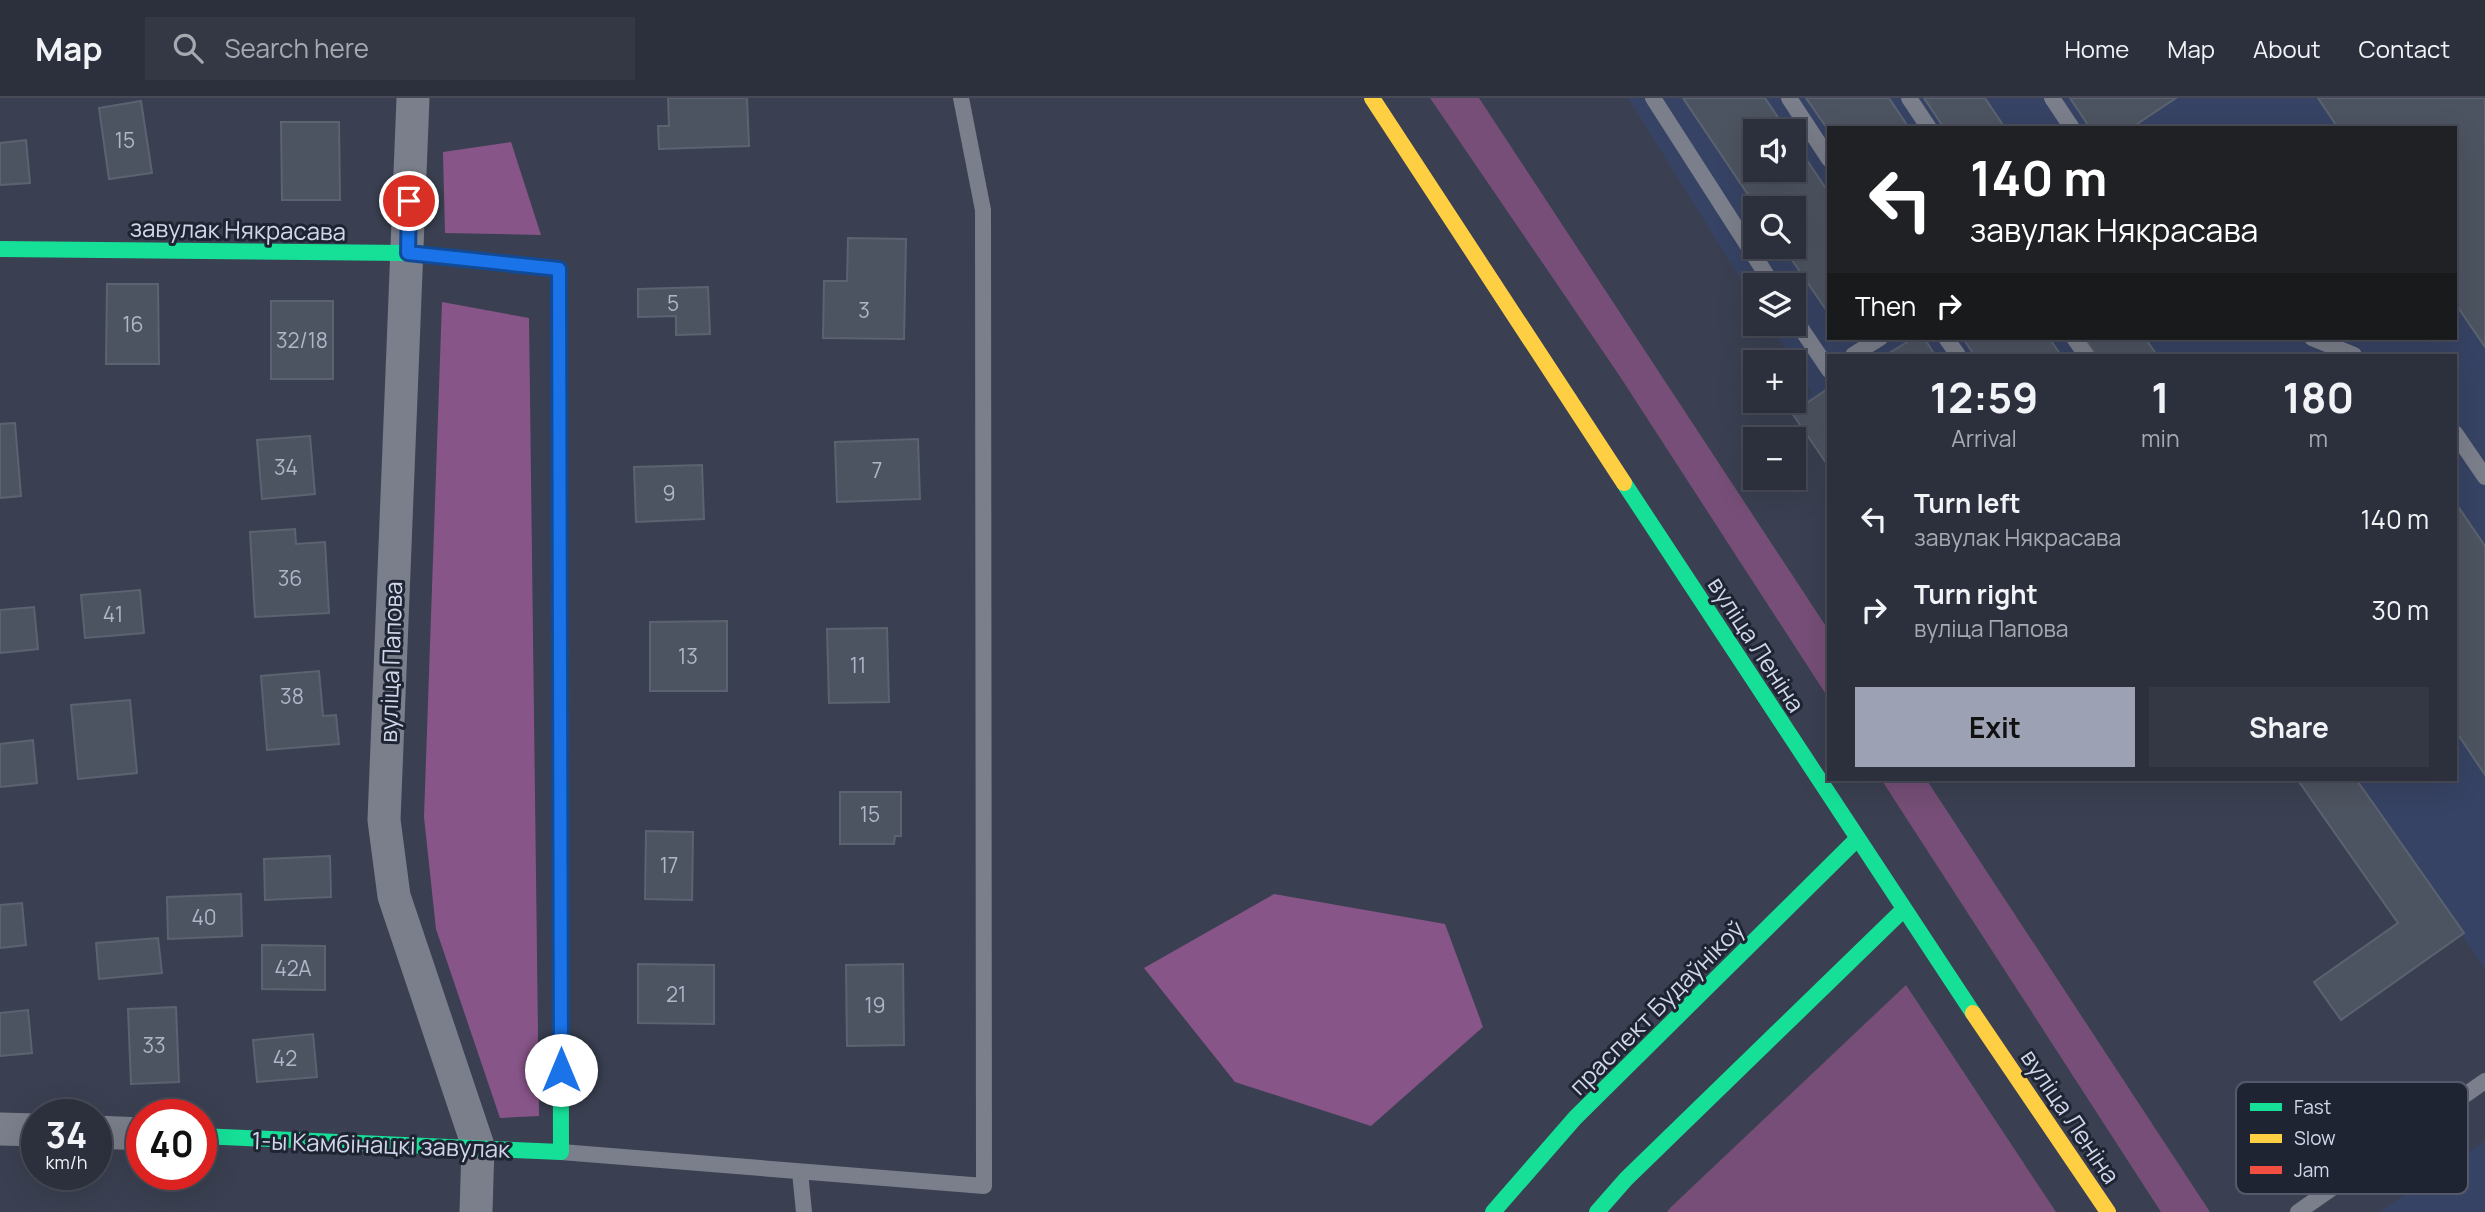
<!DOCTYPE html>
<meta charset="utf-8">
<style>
:root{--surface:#2c303d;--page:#343844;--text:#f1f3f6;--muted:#a6a9b0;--line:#484b57;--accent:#9ca2b4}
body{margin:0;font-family:Manrope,sans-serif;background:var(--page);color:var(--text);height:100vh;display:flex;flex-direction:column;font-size:26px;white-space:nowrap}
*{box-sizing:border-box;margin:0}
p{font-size:23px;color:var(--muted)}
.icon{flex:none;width:38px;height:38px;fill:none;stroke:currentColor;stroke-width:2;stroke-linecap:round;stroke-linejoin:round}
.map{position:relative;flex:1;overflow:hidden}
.side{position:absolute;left:1827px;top:256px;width:630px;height:427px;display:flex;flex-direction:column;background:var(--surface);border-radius:0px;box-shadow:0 7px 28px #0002,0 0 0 2px var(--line)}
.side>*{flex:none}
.guide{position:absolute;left:1827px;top:28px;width:630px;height:214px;border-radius:0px;box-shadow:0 7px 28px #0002,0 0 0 2px var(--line);background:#202124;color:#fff;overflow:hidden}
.buttons{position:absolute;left:1743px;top:21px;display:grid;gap:14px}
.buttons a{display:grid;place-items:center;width:63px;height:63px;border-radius:0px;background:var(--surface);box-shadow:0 7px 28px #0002,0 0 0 2px var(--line);font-size:35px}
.speed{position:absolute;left:21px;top:1001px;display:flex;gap:14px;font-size:35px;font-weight:700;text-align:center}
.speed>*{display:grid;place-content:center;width:91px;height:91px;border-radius:50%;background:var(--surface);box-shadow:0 7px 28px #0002,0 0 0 2px var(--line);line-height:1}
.speed small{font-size:18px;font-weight:400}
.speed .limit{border:10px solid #d22;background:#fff;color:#111}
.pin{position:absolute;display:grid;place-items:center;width:60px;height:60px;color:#fff;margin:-30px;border:4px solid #fff;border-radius:50%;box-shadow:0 2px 7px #0007}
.me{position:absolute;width:77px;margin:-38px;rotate:0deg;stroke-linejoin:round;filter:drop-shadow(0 0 5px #0008)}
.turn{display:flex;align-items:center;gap:24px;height:147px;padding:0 28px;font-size:32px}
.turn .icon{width:91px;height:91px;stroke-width:2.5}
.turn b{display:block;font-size:49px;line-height:60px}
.then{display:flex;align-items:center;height:66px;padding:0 28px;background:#0003;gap:14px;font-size:26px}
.eta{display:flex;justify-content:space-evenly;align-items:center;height:119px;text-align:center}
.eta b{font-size:42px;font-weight:700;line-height:49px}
.primary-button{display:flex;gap:14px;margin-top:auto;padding:14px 28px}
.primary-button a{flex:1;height:80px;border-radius:0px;background:var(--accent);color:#111;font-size:28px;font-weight:700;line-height:80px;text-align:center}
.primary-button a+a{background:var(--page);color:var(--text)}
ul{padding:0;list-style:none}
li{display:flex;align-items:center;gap:21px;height:91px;padding:0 28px}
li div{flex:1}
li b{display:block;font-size:26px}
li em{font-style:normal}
header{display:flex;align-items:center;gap:42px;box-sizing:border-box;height:98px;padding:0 35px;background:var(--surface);border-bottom:2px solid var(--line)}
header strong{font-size:33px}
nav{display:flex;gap:38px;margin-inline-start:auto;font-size:24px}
.search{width:490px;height:63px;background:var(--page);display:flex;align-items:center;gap:18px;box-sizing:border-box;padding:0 24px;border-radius:0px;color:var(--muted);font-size:26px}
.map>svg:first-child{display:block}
.built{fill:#374364;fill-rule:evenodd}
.green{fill:#764e77}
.forest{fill:#885589}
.building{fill:#4d5461;stroke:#5b6370;stroke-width:2}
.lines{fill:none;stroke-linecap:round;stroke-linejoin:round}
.lane{stroke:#7a7f8b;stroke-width:16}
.street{stroke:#7a7f8b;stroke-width:33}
.fast{stroke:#16e098;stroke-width:16}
.slow{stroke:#ffcf43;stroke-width:16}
.jam{stroke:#f24e42;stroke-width:16}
.route-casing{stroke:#114b97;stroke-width:18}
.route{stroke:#1a73e8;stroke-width:12}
.labels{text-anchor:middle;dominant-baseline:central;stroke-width:6;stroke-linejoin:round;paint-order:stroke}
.number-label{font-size:21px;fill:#afb6c8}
.street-label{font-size:24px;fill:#d0d7ea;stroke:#1f2432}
.key{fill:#1f2432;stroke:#545a69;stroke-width:2}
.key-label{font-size:19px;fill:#d0d7ea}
</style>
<header>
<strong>Map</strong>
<div class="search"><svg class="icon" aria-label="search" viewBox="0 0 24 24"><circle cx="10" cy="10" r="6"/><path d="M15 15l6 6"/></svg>Search here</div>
<nav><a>Home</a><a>Map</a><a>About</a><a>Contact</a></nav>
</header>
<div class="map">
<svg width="2485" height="1114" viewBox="0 0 2485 1114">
<rect width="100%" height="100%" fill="#3a4051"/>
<g class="built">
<path d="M 1628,0 L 2485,0 L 2485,871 L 2354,681 L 2455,681 L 2455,257 L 1829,257 L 1829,371 L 1792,315 L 1812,295 L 1769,226 L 1794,226 L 1794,187 L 1755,187 L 1755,204 ZM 1829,30 L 2455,30 L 2455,240 L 1829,240 ZM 1755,33 L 1794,33 L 1794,72 L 1755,72 ZM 1755,110 L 1794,110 L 1794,149 L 1755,149 Z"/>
<polygon points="2485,1043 2485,1114 2379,1114"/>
</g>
<g class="green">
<polygon points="1430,0 1479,0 1829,533 1829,601 1619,277"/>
<polygon points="1881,681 1926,681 2210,1114 2161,1114"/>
<polygon points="1906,887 2056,1114 1667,1114 1670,1110"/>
</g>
<g class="forest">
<polygon points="511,44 541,137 445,135 443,54"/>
<polygon points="442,204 529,220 539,1018 500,1020 436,831 424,719"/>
<polygon points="1274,796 1445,826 1483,929 1371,1028 1235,984 1144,870"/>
</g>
<g class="building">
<polygon points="668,0 747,0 749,48 659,51 658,28 669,28"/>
<polygon points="1683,0 1765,0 1787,33 1755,33 1755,72 1794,72 1794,43 1829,95 1829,216 1783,149 1794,149 1794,110 1757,110"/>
<polygon points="1806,0 1889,0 1909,30 1829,30 1829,33"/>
<polygon points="1924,0 1985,0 2005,30 1944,30"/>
<polygon points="2070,0 2176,0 2131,30 2090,30"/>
<polygon points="2318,0 2485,0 2485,249 2455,205 2455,30 2338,30"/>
<polygon points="141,3 152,75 109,81 99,10"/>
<polygon points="281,24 339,24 340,102 282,102"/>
<polygon points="26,42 30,85 0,87 0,45"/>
<polygon points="848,140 906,141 904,241 823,240 824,183 847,183"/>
<polygon points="107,186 158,186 159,266 106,266"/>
<polygon points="708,189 710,236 676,237 676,218 638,219 638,191"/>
<rect x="271" y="203" width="62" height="78"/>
<polygon points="1914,240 1924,240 1935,257 1886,257"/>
<polygon points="1963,240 2049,240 2061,257 1974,257"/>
<polygon points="2084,240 2145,240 2157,257 2096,257"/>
<polygon points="1829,290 1829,369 1792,315"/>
<polygon points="15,325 21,398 0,400 0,326"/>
<polygon points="310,338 315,396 262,401 257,342"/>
<polygon points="918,341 920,401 837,404 835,344"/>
<polygon points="702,367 704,421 636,424 634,369"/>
<polygon points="2455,404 2485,448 2485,677 2455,632"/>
<polygon points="295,431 296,446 325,444 329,515 255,519 250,434"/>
<polygon points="140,492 144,535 85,540 81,497"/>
<polygon points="34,509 38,551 0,555 0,512"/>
<polygon points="727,523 727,593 650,593 650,524"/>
<polygon points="887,530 889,604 829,605 827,531"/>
<polygon points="319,573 323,618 336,617 339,646 267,652 261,578"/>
<polygon points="130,602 137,675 78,681 71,607"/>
<polygon points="33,642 37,685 0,689 0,646"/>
<polygon points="2297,681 2356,681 2464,835 2341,922 2314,884 2398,825"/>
<polygon points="840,694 901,694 901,738 895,738 894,746 840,746"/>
<polygon points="646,733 693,734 692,802 645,801"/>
<polygon points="330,758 331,799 265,802 264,761"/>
<polygon points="241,796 242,838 168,841 167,799"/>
<polygon points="22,805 26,847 0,850 0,807"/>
<polygon points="158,840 162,875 99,881 96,845"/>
<polygon points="262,847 325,848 325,892 262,891"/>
<polygon points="638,866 714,867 714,926 638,925"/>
<polygon points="903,866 904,947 847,948 846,867"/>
<polygon points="176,909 179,984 131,986 128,911"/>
<polygon points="28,912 32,955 0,958 0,915"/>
<polygon points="313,936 317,979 257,984 253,942"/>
</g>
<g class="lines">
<g class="lane">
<polyline points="1653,0 1773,187"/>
<polyline points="1789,0 1829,61"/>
<polyline points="1909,0 1929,30"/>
<polyline points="2052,0 2072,30"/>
<polyline points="1794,220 1829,272"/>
<polyline points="1946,240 1958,257"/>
<polyline points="2074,240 2086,257"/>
<polyline points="2312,240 2354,257"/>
<polyline points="1853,257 1880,240"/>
<polyline points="2455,335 2485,379"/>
<polyline points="561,1054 984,1088 983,112 961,0"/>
<polyline points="800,1074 804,1114"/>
<polyline points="2298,1114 2485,983"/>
</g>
<g class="street">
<polyline points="413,0 384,722 394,798 478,1048 476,1114"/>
<polyline points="0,1031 37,1032"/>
<polyline points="96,1034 142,1036"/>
</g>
<g class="fast">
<polyline points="0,151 407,155 559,171 559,306"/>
<polyline points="1624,385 1973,915"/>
<polyline points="201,1038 561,1054 560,539"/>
<polyline points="1493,1114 1575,1020 1857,741"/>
<polyline points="1597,1114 1626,1081 1903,812"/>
</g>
<g class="slow">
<polyline points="1372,0 1624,385"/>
<polyline points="1973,915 2108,1114"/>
</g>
<polyline class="jam" points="559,306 560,539"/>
</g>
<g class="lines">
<g class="route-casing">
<polyline id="route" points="409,103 408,155 559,171 561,972"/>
</g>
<use href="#route" class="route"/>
</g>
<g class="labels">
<g class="number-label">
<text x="125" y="42">15</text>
<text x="673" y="205">5</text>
<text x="864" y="212">3</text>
<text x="133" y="226">16</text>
<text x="302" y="242">32/18</text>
<text x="286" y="369">34</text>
<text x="877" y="372">7</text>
<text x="669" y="395">9</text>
<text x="290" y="480">36</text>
<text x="113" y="516">41</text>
<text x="688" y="558">13</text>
<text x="858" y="567">11</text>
<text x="292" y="598">38</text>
<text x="870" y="716">15</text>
<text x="669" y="767">17</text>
<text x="204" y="819">40</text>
<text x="293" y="870">42А</text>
<text x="676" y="896">21</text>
<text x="875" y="907">19</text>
<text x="154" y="947">33</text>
<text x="285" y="960">42</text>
</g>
<g class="street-label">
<text transform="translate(238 131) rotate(1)">завулак Някрасава</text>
<text transform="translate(1757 546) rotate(57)">вуліца Леніна</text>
<text transform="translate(390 564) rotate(-88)">вуліца Папова</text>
<text transform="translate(1656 909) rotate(-45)">праспект Будаўнікоў</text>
<text transform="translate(2071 1018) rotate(56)">вуліца Леніна</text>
<text transform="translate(381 1046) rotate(2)">1-ы Камбінацкі завулак</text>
</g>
</g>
<rect x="2236" y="984" width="232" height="112" rx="10" class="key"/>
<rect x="2250" y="1005" width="32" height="8" fill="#16e098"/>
<rect x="2250" y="1036" width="32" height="9" fill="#ffcf43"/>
<rect x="2250" y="1068" width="32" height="8" fill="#f24e42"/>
<g class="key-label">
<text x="2294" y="1016">Fast</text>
<text x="2294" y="1047">Slow</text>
<text x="2294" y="1079">Jam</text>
</g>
</svg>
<div class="buttons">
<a><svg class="icon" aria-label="sound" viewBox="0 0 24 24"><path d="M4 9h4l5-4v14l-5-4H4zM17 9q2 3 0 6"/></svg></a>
<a><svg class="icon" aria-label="search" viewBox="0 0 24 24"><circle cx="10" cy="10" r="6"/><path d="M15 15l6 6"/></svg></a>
<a><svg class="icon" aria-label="layers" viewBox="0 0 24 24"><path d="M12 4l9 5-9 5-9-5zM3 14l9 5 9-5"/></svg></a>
<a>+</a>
<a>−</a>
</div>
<div class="speed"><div>34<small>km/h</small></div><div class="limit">40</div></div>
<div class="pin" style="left:409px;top:103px;background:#d93025"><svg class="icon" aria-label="arrive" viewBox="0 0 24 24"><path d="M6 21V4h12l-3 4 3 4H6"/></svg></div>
<svg class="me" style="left:561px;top:972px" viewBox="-20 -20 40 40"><circle r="19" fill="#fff"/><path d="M0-13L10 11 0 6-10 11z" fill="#1a73e8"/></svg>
<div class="guide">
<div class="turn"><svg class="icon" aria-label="left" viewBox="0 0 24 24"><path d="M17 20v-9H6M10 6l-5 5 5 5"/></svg><div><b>140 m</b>завулак Някрасава</div></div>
<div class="then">Then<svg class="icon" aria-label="right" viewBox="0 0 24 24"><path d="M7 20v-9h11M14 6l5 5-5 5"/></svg></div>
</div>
<section class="side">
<div class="eta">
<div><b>12:59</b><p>Arrival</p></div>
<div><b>1</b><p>min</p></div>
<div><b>180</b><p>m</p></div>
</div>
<ul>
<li><svg class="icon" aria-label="left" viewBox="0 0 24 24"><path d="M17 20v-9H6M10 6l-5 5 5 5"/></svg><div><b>Turn left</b><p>завулак Някрасава</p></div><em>140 m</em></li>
<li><svg class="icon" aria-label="right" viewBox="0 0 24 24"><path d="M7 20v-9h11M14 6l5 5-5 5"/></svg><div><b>Turn right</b><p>вуліца Папова</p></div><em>30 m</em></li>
</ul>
<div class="primary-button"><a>Exit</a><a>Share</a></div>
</section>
</div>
